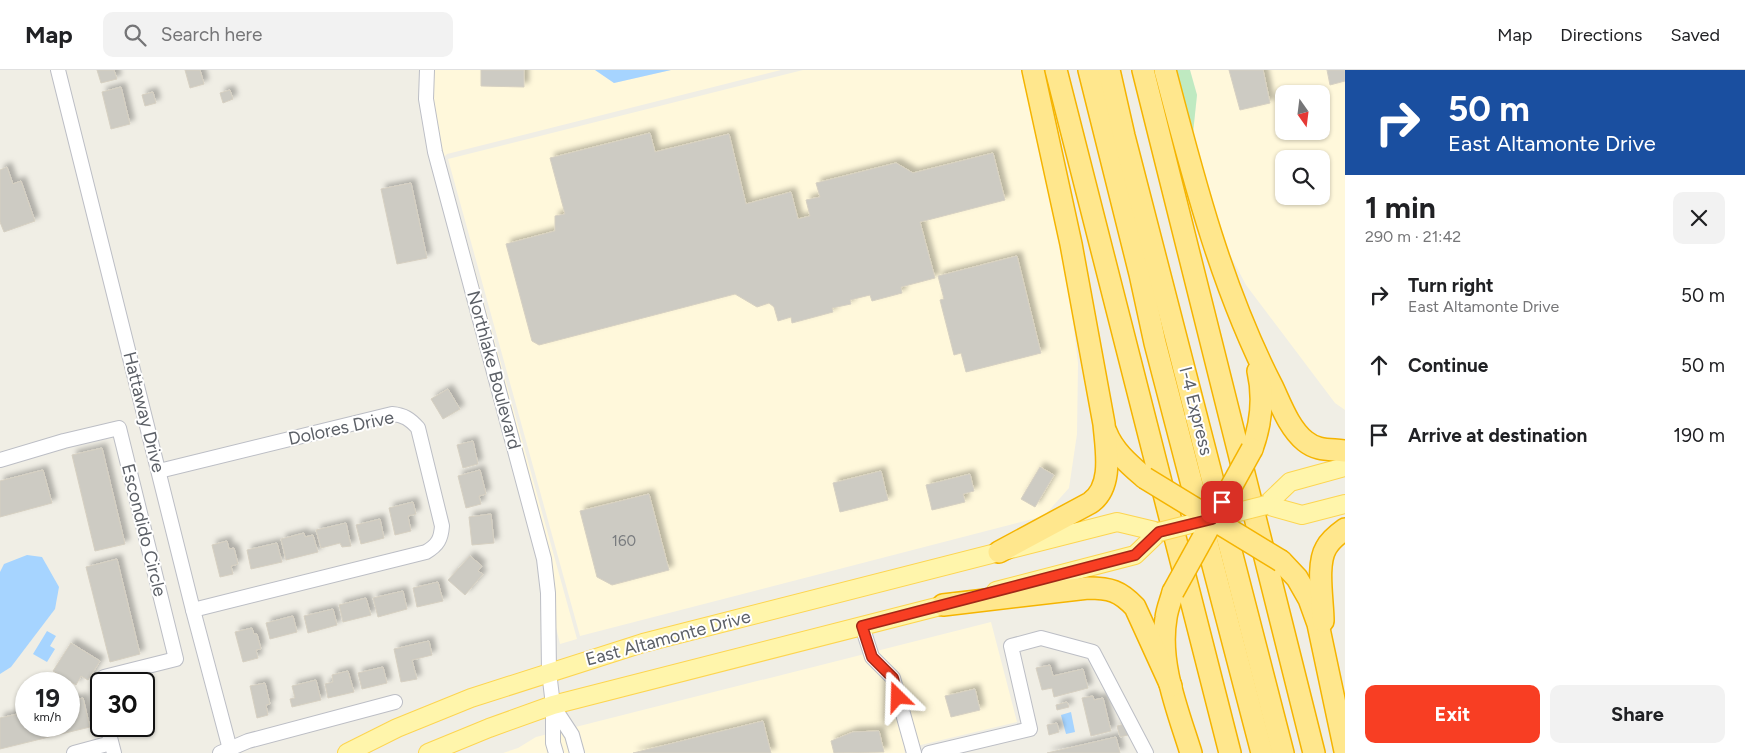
<!DOCTYPE html>
<meta charset="utf-8">
<style>
:root{--surface:#fff;--page:#f2f2f2;--text:#202124;--muted:#757577;--line:#e0e0e0;--accent:#f83e23}
body{margin:0;font-family:Figtree,sans-serif;background:var(--page);color:var(--text);height:100vh;display:flex;flex-direction:column;font-size:19px;white-space:nowrap}
*{box-sizing:border-box;margin:0}
p{font-size:16px;color:var(--muted)}
.icon{flex:none;width:28px;height:28px;fill:none;stroke:currentColor;stroke-width:2;stroke-linecap:round;stroke-linejoin:round}
.map{position:relative;flex:1;overflow:hidden}
.drawer{display:flex;flex-direction:column;background:var(--surface);width:400px}
.drawer>*{flex:none}
.banner{background:#1a4fa0;color:#fff;overflow:hidden}
.needle{width:32px;rotate:166deg}
.buttons{position:absolute;left:1275px;top:15px;display:grid;gap:10px}
.buttons a{display:grid;place-items:center;width:55px;height:55px;border-radius:10px;background:var(--surface);box-shadow:0 1px 4px #0004;font-size:25px}
.speed{position:absolute;left:15px;top:602px;display:flex;gap:10px;font-size:25px;font-weight:700;text-align:center}
.speed>*{display:grid;place-content:center;width:65px;height:65px;border-radius:50%;background:var(--surface);box-shadow:0 1px 4px #0004;line-height:1}
.speed small{font-size:12px;font-weight:400}
.speed .limit{border:2px solid #111;border-radius:8px;background:#fff;color:#111}
.pin{position:absolute;display:grid;place-items:center;width:42px;height:42px;color:#fff;margin:-21px;border-radius:10px;box-shadow:0 2px 8px #0006}
.me{position:absolute;width:55px;margin:-28px;rotate:338deg;stroke-linejoin:round;filter:drop-shadow(0 0 4px #0008)}
.turn{display:flex;align-items:center;gap:18px;height:105px;padding:0 20px;font-size:22px}
.turn .icon{width:65px;height:65px;stroke-width:2.5}
.turn b{display:block;font-size:35px;line-height:42px}
.round{display:grid;place-items:center;flex:none;width:52px;height:52px;border-radius:10px;background:var(--page)}
.summary{display:flex;align-items:center;justify-content:space-between;height:85px;padding:0 20px}
h1{font-size:30px;font-weight:700;line-height:38px}
.cta{display:flex;gap:10px;margin-top:auto;padding:10px 20px}
.cta a{flex:1;height:58px;border-radius:10px;background:var(--accent);color:#fff;font-size:20px;font-weight:700;line-height:58px;text-align:center}
.cta a+a{background:var(--page);color:var(--text)}
ul{padding:0;list-style:none}
li{display:flex;align-items:center;gap:15px;height:70px;padding:0 20px}
li div{flex:1}
li b{display:block;font-size:19px}
li em{font-style:normal}
header{display:flex;align-items:center;gap:30px;box-sizing:border-box;height:70px;padding:0 25px;background:var(--surface);border-bottom:1px solid var(--line)}
header strong{font-size:24px}
nav{display:flex;gap:28px;margin-inline-start:auto;font-size:18px}
.search{width:350px;height:45px;background:var(--page);display:flex;align-items:center;gap:12px;box-sizing:border-box;padding:0 18px;border-radius:10px;color:var(--muted);font-size:19px}
main{display:flex;flex:1;min-height:0}
.map>svg:first-child{display:block}
.commercial{fill:#fff8db;fill-rule:evenodd}
.green{fill:#bfeac1}
.water{fill:#a6d4ff}
.building{fill:#cdcbc3;stroke:#d6d0c2;filter:url(#shadow)}
.lines{fill:none;stroke-linecap:round;stroke-linejoin:round}
.minor-casing{stroke:#bcbec5;stroke-width:16}
.major-casing{stroke:#fdd550;stroke-width:20}
.highway-casing{stroke:#f5b400;stroke-width:24}
.minor{stroke:#fff;stroke-width:14}
.major{stroke:#fff5ab;stroke-width:18}
.highway{stroke:#ffe78d;stroke-width:21}
.major-bridge-casing{stroke:#fdd550;stroke-width:20;stroke-linecap:butt}
.highway-bridge-casing{stroke:#f5b400;stroke-width:24;stroke-linecap:butt}
.major-bridge{stroke:#fff5ab;stroke-width:18}
.highway-bridge{stroke:#ffe78d;stroke-width:21}
.route-casing{stroke:#a12817;stroke-width:12}
.route{stroke:#f83e23;stroke-width:9}
.labels{text-anchor:middle;dominant-baseline:central;stroke-width:4;stroke-linejoin:round;paint-order:stroke}
.number-label{font-size:15px;fill:#787b7e}
.street-label{font-size:18px;fill:#5c6067;stroke:#fff}
</style>
<header>
<strong>Map</strong>
<div class="search"><svg class="icon" aria-label="search" viewBox="0 0 24 24"><circle cx="10" cy="10" r="6"/><path d="M15 15l6 6"/></svg>Search here</div>
<nav><a>Map</a><a>Directions</a><a>Saved</a></nav>
</header>
<main>
<div class="map">
<svg width="1345" height="683" viewBox="0 0 1345 683">
<defs>
<filter id="shadow"><feDropShadow dx="4.5" dy="-4.5" stdDeviation="2.5" flood-color="#0004"/></filter>
</defs>
<rect width="100%" height="100%" fill="#f0eee5"/>
<g class="commercial">
<polygon points="432,0 595,0 614,13 671,0 781,0 447,84 444,87 577,569 560,574 441,81 432,29"/>
<polygon points="803,0 1027,0 1064,177 1078,293 1077,364 1069,418 1044,446 580,566 448,89"/>
<path d="M 1190,0 L 1345,0 L 1345,340 L 1335,333 L 1246,215 L 1213,152 L 1193,63 L 1197,25 ZM 1284,24 L 1321,24 L 1321,61 L 1284,61 ZM 1284,89 L 1321,89 L 1321,126 L 1284,126 Z"/>
<polygon points="991,552 1017,652 904,679 905,683 503,683 518,678 536,667"/>
</g>
<polygon class="green" points="1171,0 1190,0 1197,25 1193,63"/>
<g class="water">
<polygon points="595,0 671,0 614,13"/>
<polygon points="27,485 42,487 59,517 55,539 11,597 0,604 0,502 4,494"/>
<polygon points="47,561 56,566 50,576 55,579 47,592 33,584"/>
<polygon points="1071,642 1075,662 1066,664 1061,645"/>
</g>
<g class="building">
<polygon points="97,0 114,0 117,9 101,13"/>
<polygon points="185,0 200,0 204,14 190,18"/>
<polygon points="481,0 524,0 524,17 481,16"/>
<polygon points="1229,0 1263,0 1270,33 1240,40"/>
<polygon points="1327,0 1345,0 1345,11 1330,15"/>
<polygon points="121,17 130,54 111,59 102,22"/>
<polygon points="230,20 233,29 223,33 220,23"/>
<polygon points="153,22 156,33 145,36 142,25"/>
<polygon points="650,63 655,82 729,64 746,134 791,122 798,149 810,146 806,130 820,127 816,113 896,93 913,103 993,83 1005,130 920,152 935,208 901,217 902,223 872,231 870,225 850,230 851,234 832,238 833,242 792,253 791,247 778,251 774,237 769,233 757,237 735,224 539,275 532,271 506,174 555,161 555,146 565,144 550,88"/>
<polygon points="7,97 13,114 21,111 35,151 4,162 0,152 0,100"/>
<polygon points="411,113 427,188 397,194 381,119"/>
<polygon points="1017,186 1041,283 966,302 961,283 954,285 940,230 944,229 938,206"/>
<polygon points="448,319 460,339 443,349 431,329"/>
<polygon points="473,371 478,394 463,398 457,375"/>
<polygon points="102,378 125,474 95,481 72,385"/>
<polygon points="1040,397 1054,405 1035,437 1021,429"/>
<polygon points="43,400 52,433 0,447 0,411"/>
<polygon points="480,400 486,424 479,426 481,434 466,438 458,406"/>
<polygon points="881,401 888,430 840,442 833,413"/>
<polygon points="970,404 974,421 963,424 965,432 932,440 926,415"/>
<polygon points="649,424 669,500 612,515 597,507 580,441"/>
<polygon points="413,432 416,444 408,446 411,461 395,465 389,438"/>
<polygon points="491,444 494,473 472,475 469,447"/>
<polygon points="380,449 384,468 361,474 356,455"/>
<polygon points="346,453 351,476 342,477 340,473 321,478 316,460"/>
<polygon points="304,463 305,467 313,465 318,482 286,490 281,469"/>
<polygon points="227,471 229,479 234,478 238,494 231,496 233,504 220,507 212,475"/>
<polygon points="277,473 282,492 251,499 247,480"/>
<polygon points="470,486 482,496 478,501 483,504 465,525 448,510"/>
<polygon points="117,489 140,584 110,592 86,497"/>
<polygon points="438,512 443,531 417,537 413,518"/>
<polygon points="403,521 407,539 378,547 373,528"/>
<polygon points="366,528 371,545 343,552 339,535"/>
<polygon points="333,539 337,555 308,563 304,546"/>
<polygon points="293,546 297,562 270,569 266,553"/>
<polygon points="252,558 254,564 257,564 261,579 256,580 258,588 243,592 235,562"/>
<polygon points="429,571 432,585 412,590 417,609 401,612 394,579"/>
<polygon points="71,573 100,591 88,610 81,606 76,615 53,601"/>
<polygon points="1050,595 1053,606 1083,599 1088,618 1054,627 1052,618 1042,620 1036,598"/>
<polygon points="383,597 387,613 362,619 358,603"/>
<polygon points="348,601 354,622 328,628 325,614 333,612 332,605"/>
<polygon points="316,610 321,630 292,637 290,629 295,628 292,616"/>
<polygon points="265,613 270,634 266,635 268,645 257,648 250,616"/>
<polygon points="975,619 980,640 951,647 945,626"/>
<polygon points="1093,626 1094,630 1103,628 1111,661 1091,666 1082,628"/>
<polygon points="83,628 90,657 0,679 0,648 26,642 26,656 69,656 69,631"/>
<polygon points="1067,632 1069,637 1057,640 1056,635"/>
<polygon points="763,651 771,683 633,683"/>
<polygon points="1057,653 1059,662 1049,665 1047,655"/>
<polygon points="1125,654 1128,665 1120,667 1117,656"/>
<polygon points="879,661 884,682 834,683 831,671 853,662"/>
<polygon points="1116,667 1120,683 1047,683"/>
</g>
<g class="lines">
<g class="minor-casing">
<g id="minor">
<polyline points="58,0 193,540 231,683"/>
<polyline points="427,0 426,29 435,82 544,489 548,523 549,602 553,635 553,673 556,683"/>
<polyline points="0,390 64,371 119,358 176,589 104,607 100,615 101,627"/>
<path d="M 159,401 L 392,344 C 404,345 410,349 418,358 L 442,456 C 441,469 438,475 426,482 L 193,540"/>
<polyline points="862,556 872,587 893,608 914,683"/>
<polyline points="553,636 572,665 577,683"/>
<polyline points="107,656 114,683"/>
<polyline points="74,683 111,673"/>
<polyline points="220,683 248,671 395,632"/>
<polyline points="929,683 1030,659 1011,576 1041,568 1093,582 1146,683"/>
</g>
</g>
<g class="major-casing">
<g id="major">
<polyline points="1266,435 1290,412 1345,397"/>
<polyline points="1266,435 1302,445 1345,434"/>
<polyline points="996,521 1135,485 1159,462"/>
<polyline points="347,683 397,658 471,628 643,573 1117,452 1159,462"/>
<polyline points="428,683 489,658 553,635 956,532"/>
</g>
</g>
<g class="highway-casing">
<g id="highway">
<polyline points="1056,0 1230,683"/>
<polyline points="1089,0 1140,204 1155,273 1262,683"/>
<polyline points="1109,0 1124,66 1283,683"/>
<polyline points="1143,0 1314,683"/>
<path d="M 1165,0 C 1193,107 1221,217 1272,316 C 1281,335 1289,358 1305,371 C 1317,381 1330,379 1345,381"/>
<path d="M 1106,362 C 1113,381 1130,395 1145,408"/>
<path d="M 1252,379 C 1261,354 1264,327 1258,301"/>
<path d="M 999,482 L 1090,433 C 1114,417 1106,379 1104,354 L 1071,174 L 1033,0"/>
<polyline points="1281,491 1297,508 1309,529 1318,554 1345,681"/>
<path d="M 1173,522 C 1171,530 1167,539 1166,548 C 1158,593 1178,641 1191,683"/>
<path d="M 943,535 L 1088,518 C 1110,518 1120,521 1135,537 L 1171,616"/>
<path d="M 1323,551 C 1323,531 1316,495 1326,478 C 1330,470 1338,464 1345,459"/>
</g>
</g>
<use href="#minor" class="minor"/>
<use href="#major" class="major"/>
<use href="#highway" class="highway"/>
<g class="major-bridge-casing">
<polyline id="major-bridge" points="1159,462 1266,435"/>
</g>
<g class="highway-bridge-casing">
<g id="highway-bridge">
<polyline points="1145,408 1281,491"/>
<polyline points="1173,522 1252,379"/>
</g>
</g>
<use href="#major-bridge" class="major-bridge"/>
<use href="#highway-bridge" class="highway-bridge"/>
</g>
<g class="lines">
<g class="route-casing">
<polyline id="route" points="898,627 893,608 872,587 862,556 1135,485 1159,462 1212,449 1222,432"/>
</g>
<use href="#route" class="route"/>
</g>
<g class="labels">
<g class="number-label">
<text x="624" y="471">160</text>
</g>
<g class="street-label">
<text transform="translate(494 300) rotate(75)">Northlake Boulevard</text>
<text transform="translate(1196 341) rotate(76)">I-4 Express</text>
<text transform="translate(144 342) rotate(76)">Hattaway Drive</text>
<text transform="translate(341 358) rotate(-12)">Dolores Drive</text>
<text transform="translate(144 460) rotate(76)">Escondido Circle</text>
<text transform="translate(668 568) rotate(-15)">East Altamonte Drive</text>
</g>
</g>
</svg>
<div class="buttons">
<a><svg class="needle" viewBox="-14 -14 28 28"><path d="M0-13l5 13h-10z" fill="#e53935"/><path d="M0 13l5-13h-10z" fill="#757577"/></svg></a>
<a><svg class="icon" aria-label="search" viewBox="0 0 24 24"><circle cx="10" cy="10" r="6"/><path d="M15 15l6 6"/></svg></a>
</div>
<div class="speed"><div>19<small>km/h</small></div><div class="limit">30</div></div>
<div class="pin" style="left:1222px;top:432px;background:#d93025"><svg class="icon" aria-label="arrive" viewBox="0 0 24 24"><path d="M6 21V4h12l-3 4 3 4H6"/></svg></div>
<svg class="me" style="left:898px;top:627px" viewBox="-20 -20 40 40"><path d="M0-17L14 15 0 8-14 15z" fill="#f83e23" stroke="#fff" stroke-width="4"/></svg>
</div>
<section class="drawer">
<div class="banner">
<div class="turn"><svg class="icon" aria-label="right" viewBox="0 0 24 24"><path d="M7 20v-9h11M14 6l5 5-5 5"/></svg><div><b>50 m</b>East Altamonte Drive</div></div>
</div>
<div class="summary"><div><h1>1 min</h1><p>290 m · 21:42</p></div><a class="round"><svg class="icon" aria-label="close" viewBox="0 0 24 24"><path d="M6 6l12 12M18 6L6 18"/></svg></a></div>
<ul>
<li><svg class="icon" aria-label="right" viewBox="0 0 24 24"><path d="M7 20v-9h11M14 6l5 5-5 5"/></svg><div><b>Turn right</b><p>East Altamonte Drive</p></div><em>50 m</em></li>
<li><svg class="icon" aria-label="ahead" viewBox="0 0 24 24"><path d="M12 20V5M6 11l6-6 6 6"/></svg><div><b>Continue</b></div><em>50 m</em></li>
<li><svg class="icon" aria-label="arrive" viewBox="0 0 24 24"><path d="M6 21V4h12l-3 4 3 4H6"/></svg><div><b>Arrive at destination</b></div><em>190 m</em></li>
</ul>
<div class="cta"><a>Exit</a><a>Share</a></div>
</section>
</main>
